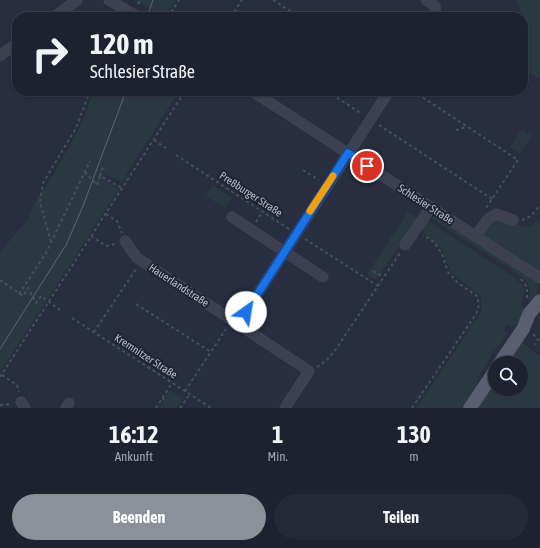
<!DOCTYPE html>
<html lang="de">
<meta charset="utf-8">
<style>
:root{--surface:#1e2230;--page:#262a38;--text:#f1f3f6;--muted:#a1a4ab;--line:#3c3f4c;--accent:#8c9099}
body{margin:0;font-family:"Asap Condensed",sans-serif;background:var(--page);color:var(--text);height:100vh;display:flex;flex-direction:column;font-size:15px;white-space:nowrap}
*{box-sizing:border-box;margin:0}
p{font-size:13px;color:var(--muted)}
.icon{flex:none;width:22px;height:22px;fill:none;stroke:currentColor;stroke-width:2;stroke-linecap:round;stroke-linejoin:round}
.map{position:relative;height:408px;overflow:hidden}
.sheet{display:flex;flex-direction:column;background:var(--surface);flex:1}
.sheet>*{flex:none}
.hud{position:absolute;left:12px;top:12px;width:516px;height:84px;border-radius:16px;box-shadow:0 1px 3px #0004,0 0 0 1px var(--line);background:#1e2230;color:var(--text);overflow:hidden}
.fabs{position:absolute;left:488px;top:356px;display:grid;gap:8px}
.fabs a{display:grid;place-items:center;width:40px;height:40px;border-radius:50%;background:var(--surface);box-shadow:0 1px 3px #0004,0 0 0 1px var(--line);font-size:20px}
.pin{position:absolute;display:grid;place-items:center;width:34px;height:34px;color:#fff;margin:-17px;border:2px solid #fff;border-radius:50%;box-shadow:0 1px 4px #0007}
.me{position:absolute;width:44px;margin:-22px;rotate:32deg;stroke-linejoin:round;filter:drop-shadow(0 0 3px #0008)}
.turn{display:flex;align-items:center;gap:14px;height:84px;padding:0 12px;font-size:18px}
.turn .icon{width:52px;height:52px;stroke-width:2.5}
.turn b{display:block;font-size:28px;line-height:34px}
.eta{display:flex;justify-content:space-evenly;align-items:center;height:68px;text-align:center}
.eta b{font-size:24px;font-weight:700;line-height:28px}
.button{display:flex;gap:8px;margin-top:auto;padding:8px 12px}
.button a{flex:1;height:46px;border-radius:24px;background:var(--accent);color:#fff;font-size:16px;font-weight:700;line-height:46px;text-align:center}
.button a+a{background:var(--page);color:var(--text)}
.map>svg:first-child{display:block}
.green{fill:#2a3941}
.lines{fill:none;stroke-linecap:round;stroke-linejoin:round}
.minor-casing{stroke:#464859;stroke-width:11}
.major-casing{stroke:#464859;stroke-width:14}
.path{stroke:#435259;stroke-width:2;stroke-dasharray:3 3;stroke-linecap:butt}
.minor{stroke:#3c4050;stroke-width:10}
.major{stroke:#5a5e70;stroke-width:13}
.tram{stroke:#5f6376;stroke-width:1}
.route-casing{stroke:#114b97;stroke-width:10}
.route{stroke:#1a73e8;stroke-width:7}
.slow{stroke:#f59e0b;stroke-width:7}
.labels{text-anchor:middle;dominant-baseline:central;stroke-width:4;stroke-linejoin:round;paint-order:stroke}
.street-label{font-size:11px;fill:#b9bbca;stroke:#212435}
</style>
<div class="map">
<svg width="540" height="408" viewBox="0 0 540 408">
<rect width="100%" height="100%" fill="#282d40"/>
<g class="green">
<polygon points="135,0 176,0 164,17"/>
<polygon points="516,0 540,0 540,79 523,69 523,50 529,30"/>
<polygon points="94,91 179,91 122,182 104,174 102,179 119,189 0,372 0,252 28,219 37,198 48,184 80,127"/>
<polygon points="522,129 532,136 520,153 510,147"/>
<polygon points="213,185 232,198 225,208 206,196"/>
<polygon points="408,212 418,218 376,280 367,274"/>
<path d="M 430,213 L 536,281 C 540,290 538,296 533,305 L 529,302 C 531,293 530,287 525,279 L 428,216 Z"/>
<path d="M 540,217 L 540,272 L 485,236 L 484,232 L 493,220 C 507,218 517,228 532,226 Z"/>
<polygon points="425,219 512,276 522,284 525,289 521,306 527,311 520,322 511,327 507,325 504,330 507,332 480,373 476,386 462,408 416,408 482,311 481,296 452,274 441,248 425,235 420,228"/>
<polygon points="521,341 540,357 540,408 477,408 495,380 495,389 521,389 521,363 506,363"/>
<polygon points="170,390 183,399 177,408 159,408"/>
</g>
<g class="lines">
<g class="minor-casing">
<g id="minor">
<polyline points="109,0 138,17"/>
<polyline points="426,0 435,6 436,17"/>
<polyline points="54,17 77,0"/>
<polyline points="0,56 17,43"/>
<polyline points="252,91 540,278"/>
<polyline points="232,217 323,277"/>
<polyline points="476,236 487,220 496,214 513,220"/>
<polyline points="125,241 137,258 238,324"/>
<polyline points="405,245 431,207"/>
<polyline points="21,402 25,408"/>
<polyline points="66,408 69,403"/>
<polyline points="285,408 309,371 238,324 389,91"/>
</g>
</g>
<g class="major-casing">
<g id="major">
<polyline points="500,363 523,329 529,314 540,301"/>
<polyline points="470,408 495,371"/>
</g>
</g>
<g class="path">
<polyline points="273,0 299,17"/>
<polyline points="138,4 140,0"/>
<polyline points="168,17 179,0"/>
<polyline points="231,17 242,0"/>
<polyline points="327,91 362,114"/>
<polyline points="413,91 518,160 486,208"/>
<polyline points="379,125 492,199"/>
<polyline points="456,130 462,129 465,125"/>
<polyline points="154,140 166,148"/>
<polyline points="176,155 289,229"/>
<polyline points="303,170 319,180"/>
<polyline points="85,172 97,185 100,176 122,188"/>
<polyline points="100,176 103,167"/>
<polyline points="106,214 117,221 122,233"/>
<polyline points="522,220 531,216 540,205"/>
<polyline points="256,222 263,211"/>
<polyline points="91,236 106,246 115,244"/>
<polyline points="305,239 378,286"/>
<polyline points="51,242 40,202 43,183 76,128 90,91"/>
<polyline points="373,271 383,277"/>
<polyline points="521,279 527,287 527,298"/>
<polyline points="0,280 23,296 28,288 36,303 41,296 60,310"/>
<polyline points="19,294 46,253 90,161"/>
<polyline points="136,304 211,352"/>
<polyline points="72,318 211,408"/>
<polyline points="94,332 136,269"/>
<polyline points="533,334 538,340 535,345"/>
<polyline points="317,367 327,360 336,349 400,253"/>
<polyline points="2,375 17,385 19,392"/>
<polyline points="0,377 185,91"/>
<polyline points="185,391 226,329"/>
<polyline points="162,398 167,401"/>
<polyline points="0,405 12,404"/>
<polyline points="156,408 172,383"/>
<polyline points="180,408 190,394"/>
<polyline points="412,408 476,314 479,305 477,296 458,283 448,272 442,254 434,242 423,235"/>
</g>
<use href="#minor" class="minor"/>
<use href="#major" class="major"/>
<g class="tram">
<polyline points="147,17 153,0"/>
<polyline points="0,349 66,245 83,206 126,91"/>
</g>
</g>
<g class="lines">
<g class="route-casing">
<polyline id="route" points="246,312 348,153 367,166"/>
</g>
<use href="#route" class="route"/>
<polyline class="slow" points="310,211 333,176"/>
</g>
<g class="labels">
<g class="street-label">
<text transform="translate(251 194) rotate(33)">Preßburger Straße</text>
<text transform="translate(426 204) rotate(33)">Schlesier Straße</text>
<text transform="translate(179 285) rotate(33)">Hauerlandstraße</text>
<text transform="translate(146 356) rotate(33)">Kremnitzer Straße</text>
</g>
</g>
</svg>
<div class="fabs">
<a><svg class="icon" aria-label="search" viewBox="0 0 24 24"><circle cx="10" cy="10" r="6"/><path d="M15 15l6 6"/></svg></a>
</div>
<div class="pin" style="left:367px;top:166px;background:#d93025"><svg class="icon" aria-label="arrive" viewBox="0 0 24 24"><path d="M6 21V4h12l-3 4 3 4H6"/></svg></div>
<svg class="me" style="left:246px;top:312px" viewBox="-20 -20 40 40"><circle r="19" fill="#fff"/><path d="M0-13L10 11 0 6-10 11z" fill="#1a73e8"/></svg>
<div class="hud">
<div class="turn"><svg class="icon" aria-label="right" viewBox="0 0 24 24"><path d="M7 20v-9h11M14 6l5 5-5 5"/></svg><div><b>120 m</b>Schlesier Straße</div></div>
</div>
</div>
<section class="sheet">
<div class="eta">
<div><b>16:12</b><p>Ankunft</p></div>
<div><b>1</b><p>Min.</p></div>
<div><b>130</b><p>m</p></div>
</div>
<div class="button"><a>Beenden</a><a>Teilen</a></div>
</section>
